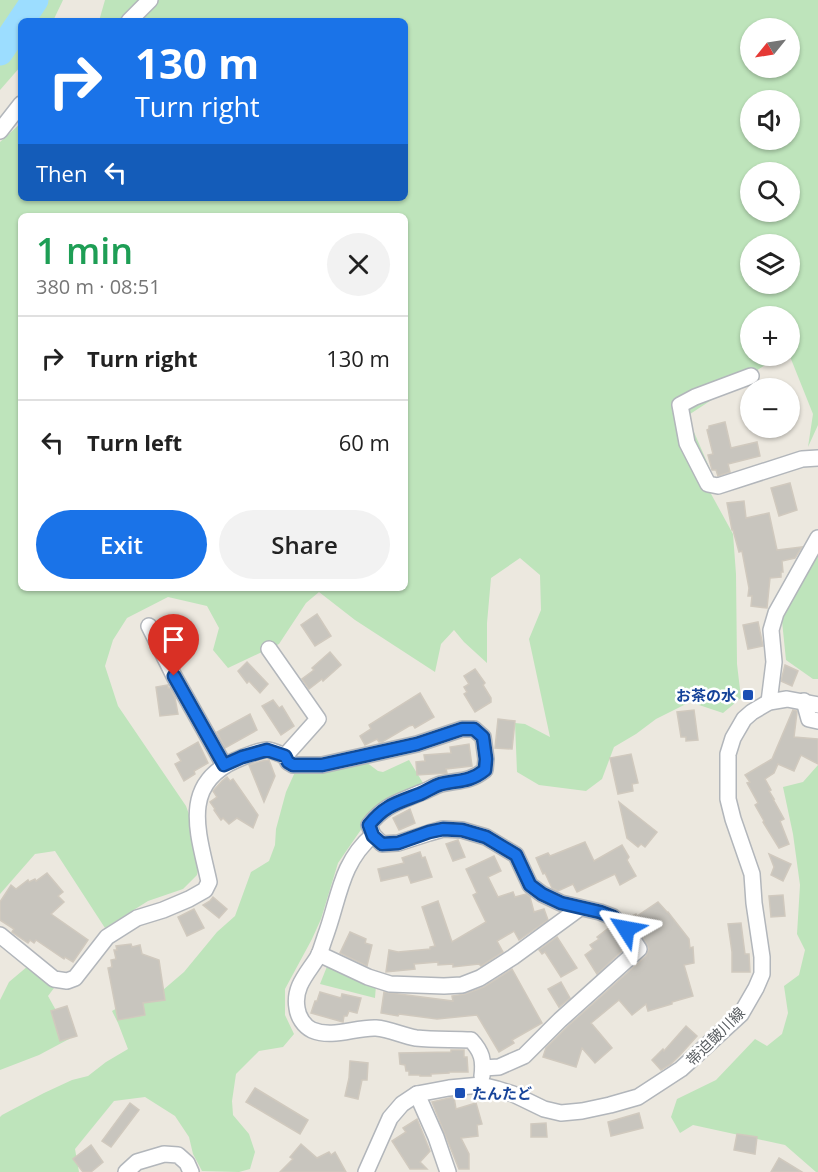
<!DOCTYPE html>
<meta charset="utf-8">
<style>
:root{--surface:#fff;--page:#f2f2f2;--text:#222;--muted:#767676;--line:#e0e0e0;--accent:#1a73e8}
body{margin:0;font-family:"Open Sans","Noto Sans JP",sans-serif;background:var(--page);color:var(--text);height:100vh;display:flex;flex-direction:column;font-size:22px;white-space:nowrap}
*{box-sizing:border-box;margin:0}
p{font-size:20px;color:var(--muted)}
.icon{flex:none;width:33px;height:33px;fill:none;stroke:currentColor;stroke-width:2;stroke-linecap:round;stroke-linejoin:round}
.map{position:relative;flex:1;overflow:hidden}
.drawer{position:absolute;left:18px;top:213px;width:390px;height:378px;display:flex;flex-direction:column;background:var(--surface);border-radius:9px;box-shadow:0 2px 4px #0004}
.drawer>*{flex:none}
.hud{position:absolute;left:18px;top:18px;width:390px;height:183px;border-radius:9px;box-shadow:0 2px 4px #0004;background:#1a73e8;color:#fff;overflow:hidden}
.needle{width:39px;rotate:240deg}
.fabs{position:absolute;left:740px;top:18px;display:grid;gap:12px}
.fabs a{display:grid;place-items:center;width:60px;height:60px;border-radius:50%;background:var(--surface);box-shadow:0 2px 4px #0004;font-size:30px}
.pin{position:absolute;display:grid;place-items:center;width:51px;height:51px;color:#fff;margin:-62px -26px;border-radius:50% 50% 50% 0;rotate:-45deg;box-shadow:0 0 6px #0007}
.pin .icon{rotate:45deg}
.me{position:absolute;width:66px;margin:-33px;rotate:304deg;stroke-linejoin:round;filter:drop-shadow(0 0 4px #0008)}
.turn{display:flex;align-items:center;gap:21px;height:126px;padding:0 18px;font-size:27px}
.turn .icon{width:78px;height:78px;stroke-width:2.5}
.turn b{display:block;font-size:42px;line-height:51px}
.then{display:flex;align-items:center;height:57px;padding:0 18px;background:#0003;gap:12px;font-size:22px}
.round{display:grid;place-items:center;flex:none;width:63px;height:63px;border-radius:32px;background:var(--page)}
.headline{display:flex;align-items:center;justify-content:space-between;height:102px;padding:0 18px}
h1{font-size:36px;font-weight:600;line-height:45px;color:#1e9e55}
.primary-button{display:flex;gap:12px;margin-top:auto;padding:12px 18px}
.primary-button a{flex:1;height:69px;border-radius:36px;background:var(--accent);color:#fff;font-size:24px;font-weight:600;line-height:69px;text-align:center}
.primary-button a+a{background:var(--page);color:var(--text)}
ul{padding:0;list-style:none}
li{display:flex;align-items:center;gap:18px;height:84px;padding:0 18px;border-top:2px solid var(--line)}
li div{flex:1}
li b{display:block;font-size:22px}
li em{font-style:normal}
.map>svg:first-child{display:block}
.green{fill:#bee4bb;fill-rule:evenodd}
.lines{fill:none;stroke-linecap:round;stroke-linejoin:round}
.river{stroke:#9cddff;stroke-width:27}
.building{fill:#c8c5be;stroke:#d0c9be;stroke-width:1.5}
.minor-casing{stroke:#b2b6bb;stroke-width:18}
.minor{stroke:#fff;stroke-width:15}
.route-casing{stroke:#114b97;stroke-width:15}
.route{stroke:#1a73e8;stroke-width:10}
.transit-dot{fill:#1a4fb4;stroke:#fff;stroke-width:2}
.labels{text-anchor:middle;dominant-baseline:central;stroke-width:5;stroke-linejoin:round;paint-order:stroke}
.transit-label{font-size:15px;font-weight:bold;fill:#164399;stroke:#fff;text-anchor:end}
.street-label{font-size:15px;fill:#585d61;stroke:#fff}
</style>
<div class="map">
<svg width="818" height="1172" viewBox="0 0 818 1172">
<rect width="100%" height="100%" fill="#ece8df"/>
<g class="green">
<polygon points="0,0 63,0 53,21 21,21 21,66 0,90"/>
<path d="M 105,0 L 818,0 L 818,425 L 808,447 L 813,414 L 789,354 L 789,316 L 750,316 L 750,356 L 779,356 L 687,416 L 710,469 L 710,492 L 733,534 L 736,574 L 737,664 L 741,698 L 723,713 L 690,702 L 656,719 L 636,734 L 614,747 L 602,779 L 586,791 L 539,785 L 517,772 L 515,723 L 525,724 L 550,737 L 529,639 L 541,610 L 540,575 L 520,558 L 491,578 L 487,623 L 487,663 L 464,642 L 454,630 L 441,644 L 435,672 L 355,620 L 319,592 L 306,603 L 279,644 L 228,668 L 213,650 L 219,628 L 207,606 L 168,597 L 127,618 L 113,640 L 105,666 L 118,706 L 186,806 L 202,850 L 197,875 L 183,889 L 148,901 L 105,928 L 55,851 L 35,854 L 0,894 L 0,142 L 21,123 L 21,198 L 405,198 L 405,21 L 99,21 ZM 750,28 L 789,28 L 789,68 L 750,68 ZM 750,100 L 789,100 L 789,140 L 750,140 ZM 750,172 L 789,172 L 789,212 L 750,212 ZM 21,216 L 405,216 L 405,588 L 21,588 ZM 750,244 L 789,244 L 789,284 L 750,284 Z"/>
<polygon points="818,532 818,679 813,679 786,660 782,621 797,578"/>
<polygon points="409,760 423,783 378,805 338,863 321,919 312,939 285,989 285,1015 294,1034 283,1047 259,1051 236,1074 232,1101 233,1115 249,1134 255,1152 250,1169 239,1172 202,1171 193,1154 189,1137 175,1116 145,1097 114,1101 75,1149 79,1172 0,1172 0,1117 2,1115 44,1093 72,1080 88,1076 106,1062 128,1049 118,1023 112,1011 135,998 156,996 184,972 217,932 235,916 251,872 269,861 275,845 276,829 286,792 295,772 366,762 378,771 383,772"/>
<polygon points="818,765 818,1172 816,1172 785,1145 693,1125 680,1133 671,1117 677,1099 716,1080 755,1039 767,1046 782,1034 788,1013 784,986 799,975 805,950 797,934 800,885 793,834 783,787 803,782"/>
<polygon points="328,964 376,985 375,998 320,984"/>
<polygon points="28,966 54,988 48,996 63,1023 69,1039 39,1055 0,1070 0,1000 9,982"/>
</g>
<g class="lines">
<polyline class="river" points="0,52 35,0"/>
</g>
<g class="building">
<polygon points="725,422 731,448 757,442 760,456 728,464 730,472 718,476 716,470 712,470 708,455 713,454 707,430 709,429 709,426"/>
<polygon points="790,483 797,510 779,516 771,488"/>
<polygon points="744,501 746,518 769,513 777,550 802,547 795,558 782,561 783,572 781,572 781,577 770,578 767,608 751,606 752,596 748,596 749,588 742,551 739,552 733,530 732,530 727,503"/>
<polygon points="317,614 331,636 315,646 301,625"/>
<polygon points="187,620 195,635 191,637 195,645 177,655 175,651 173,652 163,632"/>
<polygon points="758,622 763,646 748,649 743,625"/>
<polygon points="330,652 341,665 323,681 322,679 309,689 302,679 314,670 312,668"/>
<polygon points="247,662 268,684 260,693 249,681 247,683 238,671"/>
<polygon points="785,665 798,671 792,686 781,681"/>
<polygon points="475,669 485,683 483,685 491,698 491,702 475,712 464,694 467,692 464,687 469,684 464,676"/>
<polygon points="168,685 168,688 170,688 175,698 178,714 160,716 156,687"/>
<polygon points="420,693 434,717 415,728 413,725 409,726 382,742 379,742 377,739 365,745 360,736 371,729 369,725"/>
<polygon points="273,700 279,708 282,706 294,726 281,735 262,706"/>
<polygon points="694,710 698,740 686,741 686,737 681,737 677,712"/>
<polygon points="793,710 797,711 797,712 794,737 818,739 818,764 801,755 794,771 778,764 774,773 765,779 771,790 769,791 774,799 773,799 784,819 780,821 789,844 779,848 763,822 764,821 755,805 758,803 747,783 750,782 745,775 772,759"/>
<polygon points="250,714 257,730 225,748 217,732"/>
<polygon points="498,719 515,721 512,749 495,748"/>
<polygon points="198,742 208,763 194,771 195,774 184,781 175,764 181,761 177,754"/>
<polygon points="469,744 472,766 446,769 447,773 417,775 416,762 425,761 424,755 451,753 450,747"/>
<polygon points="631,754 638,783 632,784 633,791 618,794 610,758"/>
<polygon points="269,760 275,776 264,802 249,765 262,761"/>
<polygon points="227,777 230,781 233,779 258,815 253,828 237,818 229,824 223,818 221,820 214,810 215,809 210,802 217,797 213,791 222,781"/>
<polygon points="619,802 657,832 645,847 641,844 638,847 627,838"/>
<polygon points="410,809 415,823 399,830 393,818"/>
<polygon points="458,840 465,857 453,861 446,844"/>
<polygon points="585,842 594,861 622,845 629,857 627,860 636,876 620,885 615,874 577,892 573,884 558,891 552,888 545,873 543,874 536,858 548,853 550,856"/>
<polygon points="420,852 422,858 425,857 432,877 411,883 408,875 381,881 378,869 404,863 402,858"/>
<polygon points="769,854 791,864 783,881 771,875 774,867"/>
<polygon points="494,856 501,871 488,877 498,897 513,892 515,897 526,894 530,897 534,912 544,909 548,920 519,940 514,931 497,941 503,952 481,966 479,964 453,967 453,964 438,965 438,962 414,964 415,969 386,972 389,950 398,952 430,949 430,947 435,946 422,907 438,901 452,942 486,922 473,895 477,893 466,869"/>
<polygon points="47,873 63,892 58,896 64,902 51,914 88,940 73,962 65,957 64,959 36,940 34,943 30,940 28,943 12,932 14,929 0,920 0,902 11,885 16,889 28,880 29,882 35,879 36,881"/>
<polygon points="783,895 785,916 771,917 769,896"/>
<polygon points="213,897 227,909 219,918 203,905 210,901"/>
<polygon points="658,902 667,912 668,912 689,939 690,948 693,947 694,963 684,965 693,996 672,1002 672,1004 648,1011 646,1004 632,1015 619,1000 591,1023 612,1048 595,1063 582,1048 576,1067 543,1057 546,1048 567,1027 646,956 649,949 647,944 634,924 628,918 636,914 637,916"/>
<polygon points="194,909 204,928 187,936 178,917"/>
<polygon points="741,923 745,954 749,954 750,972 732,972 732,952 728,924"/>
<polygon points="610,927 618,935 626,947 597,974 585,955 593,949 590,945 599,939 597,937"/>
<polygon points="350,932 366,939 365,943 372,945 367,966 340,953"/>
<polygon points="557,937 577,968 561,977 545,952 542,954 539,950"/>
<polygon points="131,944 132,947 140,945 142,954 159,960 165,1000 143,1003 145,1015 118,1020 108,968 112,967 111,960 116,959 114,950 117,950 116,946"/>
<polygon points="512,969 542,1023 512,1040 514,1043 499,1052 477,1015 437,1019 399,1014 398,1016 381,1013 384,992 453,1001 452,996 465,994 484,987"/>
<polygon points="561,982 570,998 559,1007 548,989"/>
<polygon points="320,992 341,998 342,994 361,998 357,1013 349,1011 347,1016 344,1016 343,1022 311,1013 315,1001 317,1001"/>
<polygon points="67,1006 77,1036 60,1041 51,1011"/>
<polygon points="686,1026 697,1036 680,1055 671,1064 661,1070 652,1060 663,1049 664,1051"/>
<polygon points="451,1050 464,1050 464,1057 467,1057 468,1072 449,1072 449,1073 431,1074 431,1076 420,1076 420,1075 409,1075 409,1071 406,1071 405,1065 400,1064 399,1053 451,1052"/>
<polygon points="350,1061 368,1063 367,1080 362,1080 358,1099 345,1096 349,1078"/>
<polygon points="255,1088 308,1120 300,1134 246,1102"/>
<polygon points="454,1097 456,1109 476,1103 482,1124 477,1125 478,1136 461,1138 469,1154 469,1169 459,1169 432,1102"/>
<polygon points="130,1103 139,1110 111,1147 102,1141"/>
<polygon points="639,1113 643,1128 611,1136 608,1122"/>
<polygon points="417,1119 430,1151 420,1162 427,1169 410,1169 392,1141 406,1132 403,1128"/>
<polygon points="546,1123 547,1137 531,1137 531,1124"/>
<polygon points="737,1134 757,1137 755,1154 734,1150"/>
<polygon points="301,1144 317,1158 329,1152 331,1155 335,1152 346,1172 280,1172 293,1159 290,1157"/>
<polygon points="91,1145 103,1162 91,1172 83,1172 73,1159"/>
<polygon points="779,1158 802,1172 771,1172"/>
</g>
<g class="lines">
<g class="minor-casing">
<g id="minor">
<polyline points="129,21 150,0"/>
<polyline points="0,131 21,104"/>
<polyline points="751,376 695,397 680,405 687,443 708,484 718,486 802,459 818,458"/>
<polyline points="149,626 174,676 224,765"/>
<path d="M 269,649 L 318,719 L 285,756 L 288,762 L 293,765 L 322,765 L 417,744 L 462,729 L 474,729 L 483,737 L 486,759 L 485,770 C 470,782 459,780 441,784 C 434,786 427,791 420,793 C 397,803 385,805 369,825 L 373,835 L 382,844 L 398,843 L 429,833 L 443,829 L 462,830 L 486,837 L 516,855 L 530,885 L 542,894 L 561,903 L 600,912 L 613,917 L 626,929 L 639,949 L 560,1020 L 524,1056 L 499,1067 L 483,1068"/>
<polyline points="804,701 809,719 818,721"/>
<polyline points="769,702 774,662 771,630 776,613 818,538"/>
<path d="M 373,835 C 340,863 339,900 325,937 C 323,943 321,949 319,955 C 309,972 293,986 297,1008 C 298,1017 304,1026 312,1030 C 333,1039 355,1027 376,1028 C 390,1029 403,1036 416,1038 C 434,1040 453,1039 471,1040 C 482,1052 484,1060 482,1076"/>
<path d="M 0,935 L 54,979 L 67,981 L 75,978 L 107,937 L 137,918 L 163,910 L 189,899 L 205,890 L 209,882 C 199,835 179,785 236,760 C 243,757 259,750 267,750 C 272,750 280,754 285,756"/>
<polyline points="319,954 368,977 390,984 444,986 462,985 480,978 513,957 580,908"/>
<polyline points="417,1094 436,1137 448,1172"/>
<polyline points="126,1172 137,1162 164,1154 178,1155 187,1163 191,1172"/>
<polyline points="366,1172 390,1118 402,1104 417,1094 449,1088 481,1085 497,1089 513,1094 544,1109 561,1113 582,1111 610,1105 638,1097 681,1069 741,1014 756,988 762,974 762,957 754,903 752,874 733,819 728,799 728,754 733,738 744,719 752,712 769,702 787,699 818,705"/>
</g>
</g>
<use href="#minor" class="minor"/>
</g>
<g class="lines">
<g class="route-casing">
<path id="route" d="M 174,676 L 224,765 L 242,757 L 267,750 L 285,756 L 288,762 L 293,765 L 322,765 L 417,744 L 462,729 L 474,729 L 483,737 L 486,759 L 485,770 C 470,782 459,780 441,784 C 434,786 427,791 420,794 C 397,803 385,805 369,825 L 373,836 L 382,844 L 398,843 L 429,832 L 443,829 L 462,830 L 486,837 L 516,855 L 530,885 L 542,894 L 561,903 L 600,912 L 613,917 L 626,929"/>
</g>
<use href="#route" class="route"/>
</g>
<g class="transit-dot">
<rect x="742" y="689" width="12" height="12" rx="3"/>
<rect x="454" y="1087" width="12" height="12" rx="3"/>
</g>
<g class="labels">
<g class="transit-label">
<text x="736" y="695">お茶の水</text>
<text x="472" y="1093" text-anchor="start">たんたど</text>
</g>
<g class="street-label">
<text transform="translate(715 1036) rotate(-45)">帯迫皷川線</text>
</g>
</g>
</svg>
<div class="fabs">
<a><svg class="needle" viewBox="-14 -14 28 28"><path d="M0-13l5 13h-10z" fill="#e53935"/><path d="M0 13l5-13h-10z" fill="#767676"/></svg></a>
<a><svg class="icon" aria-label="sound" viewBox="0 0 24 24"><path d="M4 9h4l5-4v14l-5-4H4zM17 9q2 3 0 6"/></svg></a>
<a><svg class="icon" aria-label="search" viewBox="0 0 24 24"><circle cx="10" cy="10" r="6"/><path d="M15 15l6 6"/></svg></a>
<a><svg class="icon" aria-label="layers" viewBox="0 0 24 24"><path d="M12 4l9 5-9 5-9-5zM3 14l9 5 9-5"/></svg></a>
<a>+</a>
<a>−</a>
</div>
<div class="pin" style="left:174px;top:676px;background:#d93025"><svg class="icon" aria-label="arrive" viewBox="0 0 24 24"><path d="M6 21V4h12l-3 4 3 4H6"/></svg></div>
<svg class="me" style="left:626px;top:929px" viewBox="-20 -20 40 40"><path d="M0-17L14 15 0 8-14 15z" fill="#1a73e8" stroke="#fff" stroke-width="4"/></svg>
<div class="hud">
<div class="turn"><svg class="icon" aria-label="right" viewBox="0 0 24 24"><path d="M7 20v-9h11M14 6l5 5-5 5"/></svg><div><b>130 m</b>Turn right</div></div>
<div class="then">Then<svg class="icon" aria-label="left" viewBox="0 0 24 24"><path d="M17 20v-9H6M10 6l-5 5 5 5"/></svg></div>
</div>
<section class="drawer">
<div class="headline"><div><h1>1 min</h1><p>380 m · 08:51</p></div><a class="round"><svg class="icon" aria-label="close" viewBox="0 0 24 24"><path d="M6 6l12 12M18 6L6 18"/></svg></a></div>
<ul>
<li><svg class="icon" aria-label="right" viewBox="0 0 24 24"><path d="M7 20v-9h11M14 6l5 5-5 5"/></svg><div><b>Turn right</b></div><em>130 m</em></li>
<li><svg class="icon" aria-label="left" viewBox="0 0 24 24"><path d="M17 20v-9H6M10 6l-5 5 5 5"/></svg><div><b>Turn left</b></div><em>60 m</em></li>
</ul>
<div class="primary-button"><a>Exit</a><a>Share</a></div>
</section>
</div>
